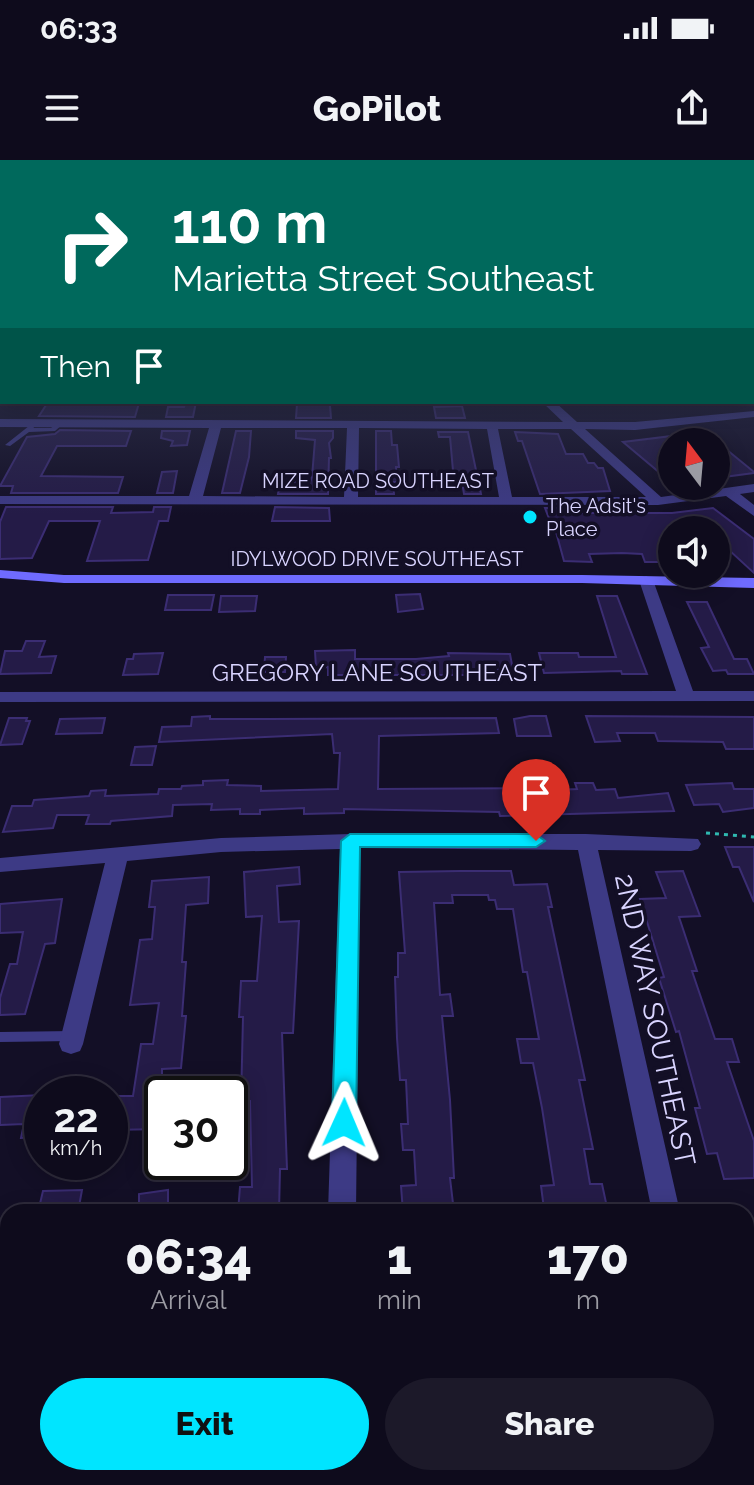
<!DOCTYPE html>
<style>
:root{--surface:#0e0b1c;--page:#1c1929;--text:#f1f3f6;--muted:#9b9ba3;--line:#2e2b3b;--accent:#00e5ff}
body{margin:0;font-family:Raleway,sans-serif;background:var(--page);color:var(--text);height:100vh;display:flex;flex-direction:column;font-size:30px;white-space:nowrap}
*{box-sizing:border-box;margin:0}
p{font-size:26px;color:var(--muted)}
.icon{flex:none;width:44px;height:44px;fill:none;stroke:currentColor;stroke-width:2;stroke-linecap:round;stroke-linejoin:round}
.map{position:relative;flex:1;overflow:hidden}
.panel{position:absolute;left:0px;top:1044px;width:754px;height:282px;display:flex;flex-direction:column;background:var(--surface);border-radius:24px 24px 0 0;box-shadow:0 4px 20px #0003,0 0 0 2px var(--line)}
.panel>*{flex:none}
.banner{position:absolute;left:0px;top:0px;width:754px;height:244px;box-shadow:0 4px 20px #0003,0 0 0 2px var(--line);background:#00695c;color:#fff;overflow:hidden}
.needle{width:52px;rotate:344deg}
.buttons{position:absolute;left:658px;top:268px;display:grid;gap:16px}
.buttons a{display:grid;place-items:center;width:72px;height:72px;border-radius:50%;background:var(--surface);box-shadow:0 4px 20px #0003,0 0 0 2px var(--line);font-size:40px}
.speed{position:absolute;left:24px;top:916px;display:flex;gap:16px;font-size:40px;font-weight:700;text-align:center}
.speed>*{display:grid;place-content:center;width:104px;height:104px;border-radius:50%;background:var(--surface);box-shadow:0 4px 20px #0003,0 0 0 2px var(--line);line-height:1}
.speed small{font-size:20px;font-weight:400}
.speed .limit{border:4px solid #111;border-radius:12px;background:#fff;color:#111}
.pin{position:absolute;display:grid;place-items:center;width:68px;height:68px;color:#fff;margin:-82px -34px;border-radius:50% 50% 50% 0;rotate:-45deg;box-shadow:0 0 8px #0007}
.pin .icon{rotate:45deg}
.me{position:absolute;width:88px;margin:-44px;rotate:1deg;stroke-linejoin:round;filter:drop-shadow(0 0 6px #0008)}
.turn{display:flex;align-items:center;gap:28px;height:168px;padding:0 40px;font-size:36px}
.turn .icon{width:104px;height:104px;stroke-width:2.5}
.turn b{display:block;font-size:56px;line-height:68px}
.then{display:flex;align-items:center;height:76px;padding:0 40px;background:#0003;gap:16px;font-size:30px}
.eta{display:flex;justify-content:space-evenly;align-items:center;height:136px;text-align:center}
.eta b{font-size:48px;font-weight:800;line-height:56px}
.primary-button{display:flex;gap:16px;margin-top:auto;padding:16px 40px}
.primary-button a{flex:1;height:92px;border-radius:48px;background:var(--accent);color:#111;font-size:32px;font-weight:800;line-height:92px;text-align:center}
.primary-button a+a{background:var(--page);color:var(--text)}
.status{display:flex;justify-content:space-between;align-items:center;height:56px;padding:0 40px;background:var(--surface);direction:ltr}
.status svg{height:22px;fill:currentColor}
header{display:flex;justify-content:space-between;align-items:center;height:104px;padding:0 40px;background:var(--surface);font-size:36px;font-weight:800}
.map>svg:first-child{display:block}
.building{fill:#241b47;stroke:#3b2d73;stroke-width:2}
.lines{fill:none;stroke-linecap:round;stroke-linejoin:round}
.path{stroke:#2fb8b0;stroke-width:3;stroke-dasharray:4 5;stroke-linecap:butt}
.lane{fill:#3d3a85;fill-rule:evenodd}
.street{fill:#3d3a85;fill-rule:evenodd}
.secondary{fill:#6f6bff;fill-rule:evenodd}
.route{fill:#00e5ff;stroke:#0095a6;stroke-width:2}
.poi-dot{fill:#00e5ff;stroke:#130f26;stroke-width:3}
.labels{text-anchor:middle;dominant-baseline:central;stroke-width:7;stroke-linejoin:round;paint-order:stroke}
.far-street-label{font-size:20px;fill:#d9d4ff;stroke:#130f26}
.far-poi-label{font-size:20px;fill:#d9d4ff;stroke:#130f26;text-anchor:start}
.street-label{font-size:24px;fill:#d9d4ff;stroke:#130f26}
.near-street-label{font-size:28px;fill:#d9d4ff;stroke:#130f26}
</style>
<div class="status"><b>06:33</b><svg viewBox="0 0 49 12"><path d="M0 12V9h3v3zM5 12V6h3v6zM10 12V3h3v9zM15 12V0h3v12zM26 1h20v11H26zM47 4h2v5h-2z"/></svg></div>
<header><svg class="icon" aria-label="menu" viewBox="0 0 24 24"><path d="M4 6h16M4 12h16M4 18h16"/></svg>GoPilot<svg class="icon" aria-label="share" viewBox="0 0 24 24"><path d="M12 15V3M7 8l5-5 5 5M5 13v7h14v-7"/></svg></header>
<div class="map">
<svg width="754" height="1325" viewBox="0 0 754 1325">
<rect width="100%" height="100%" fill="#130f26"/>
<g class="building">
<polygon points="48,242 97,244 139,243 135,257 39,256"/>
<polygon points="186,242 196,242 193,257 166,257 168,247 184,247"/>
<polygon points="297,244 330,245 331,258 296,258"/>
<polygon points="462,246 465,258 436,258 434,247"/>
<polygon points="60,270 131,271 126,286 57,286 41,316 123,317 118,333 11,333 13,326 0,326 27,277 55,274"/>
<polygon points="162,271 190,271 187,285 171,286 173,281 161,278"/>
<polygon points="236,271 251,271 249,297 240,333 222,333"/>
<polygon points="296,271 333,271 333,278 329,283 331,298 329,298 328,334 278,334 280,322 310,322 312,317 315,280 296,278"/>
<polygon points="376,271 391,271 392,285 397,285 399,307 396,307 397,322 393,322 394,334 376,334"/>
<polygon points="438,272 468,272 481,334 464,334 462,322 454,322 450,277 439,277"/>
<polygon points="515,272 558,274 566,294 583,294 588,303 594,303 598,308 603,308 610,331 540,334 522,281 518,281"/>
<polygon points="672,276 672,323 623,282"/>
<polygon points="716,281 754,312 754,313 716,318"/>
<polygon points="177,311 173,333 157,333 162,312"/>
<polygon points="6,347 113,347 111,353 153,352 154,347 171,347 168,361 159,361 148,400 87,401 100,361 49,361 32,398 0,399 0,362"/>
<polygon points="275,347 329,348 330,361 272,361"/>
<polygon points="545,348 569,348 570,353 672,353 713,348 754,379 754,413 716,378 716,370 704,367 672,370 672,402 645,402 642,394 622,393 589,394 592,402 564,401 553,361 550,361"/>
<polygon points="420,434 423,449 398,452 396,435"/>
<polygon points="168,435 214,435 211,450 165,450"/>
<polygon points="221,436 257,436 255,451 219,452"/>
<polygon points="597,436 617,436 647,514 622,514 621,511 544,513 539,493 578,493 579,497 616,497"/>
<polygon points="687,442 707,442 734,499 747,499 754,514 728,514 726,510 713,511 701,488 709,487"/>
<polygon points="26,481 45,481 39,497 56,496 51,513 0,514 5,491 22,491"/>
<polygon points="355,490 355,499 416,499 449,496 448,493 510,494 513,510 464,510 465,515 328,515 328,507 316,508 315,491"/>
<polygon points="163,493 158,514 123,515 127,499 133,499 134,494"/>
<polygon points="265,497 286,497 285,512 264,512"/>
<polygon points="210,556 210,559 268,559 496,558 499,573 379,576 378,629 531,628 532,631 577,629 575,623 593,623 596,630 615,629 618,638 668,633 674,651 500,656 499,652 344,649 344,653 304,654 304,648 260,650 260,654 240,654 240,649 211,650 212,644 173,645 172,656 111,661 110,664 86,664 89,655 57,655 53,668 3,672 12,646 32,646 34,640 89,636 91,631 106,630 105,636 158,634 159,629 181,629 182,626 203,625 203,621 228,620 227,625 261,626 261,631 338,629 340,593 334,593 332,574 159,582 162,567 191,566 192,557"/>
<polygon points="530,556 546,556 551,576 517,576 514,559"/>
<polygon points="586,556 754,557 754,589 726,589 723,582 658,581 655,573 617,573 620,581 595,582"/>
<polygon points="9,558 27,558 26,561 30,561 22,584 0,585"/>
<polygon points="105,558 102,573 56,574 60,559"/>
<polygon points="156,586 152,605 131,605 135,587"/>
<polygon points="732,623 734,629 754,629 754,648 723,652 719,644 694,645 686,625"/>
<polygon points="725,687 754,687 754,742 739,707 733,707"/>
<polygon points="299,707 300,724 277,726 279,762 299,761 293,873 282,873 287,1009 280,1009 279,1052 238,1052 240,1027 252,1027 250,941 241,942 243,857 239,857 241,821 257,821 262,756 246,757 244,712"/>
<polygon points="460,711 511,711 514,725 547,724 552,747 548,747 585,920 579,920 593,989 584,989 590,1024 602,1024 608,1052 555,1052 554,1048 544,1049 541,1026 554,1025 542,948 533,903 521,903 517,879 539,879 527,812 523,812 513,749 497,749 495,740 489,740 488,735 452,735 453,743 434,743 440,835 450,834 453,856 442,856 450,940 454,1018 450,1018 454,1052 403,1052 401,1026 416,1025 414,990 403,990 401,964 408,964 406,920 400,920 397,878 395,817 398,817 398,793 405,793 399,712"/>
<polygon points="683,711 700,756 679,757 697,811 692,811 715,879 732,879 739,902 727,902 754,981 754,1018 724,1019 717,993 707,994 695,948 700,948 679,871 676,872 659,818 664,817 640,739 666,738 656,712"/>
<polygon points="209,717 208,743 186,745 182,802 186,802 182,856 186,856 181,908 162,909 162,969 110,970 110,936 133,936 141,884 153,884 159,843 130,845 140,780 152,779 155,747 149,747 152,721"/>
<polygon points="62,739 55,783 45,784 25,854 0,855 0,838 10,804 17,804 23,772 0,773 0,744"/>
<polygon points="42,935 42,977 21,978 24,964 0,965 0,937"/>
<polygon points="82,1030 78,1052 38,1052 43,1031"/>
<polygon points="168,1030 168,1052 139,1052 139,1034"/>
</g>
<g class="lines">
<polyline class="path" points="706,673 754,677"/>
<g class="lane">
<polygon points="59,262 64,263 55,271 29,272 10,286 5,285 29,266 33,266 34,268 51,268"/>
<polygon points="73,871 78,872 80,876 78,880 73,881 0,882 0,872"/>
</g>
<g class="street">
<polygon points="0,191 2,191 0,199"/>
<path d="M 542,242 L 555,242 L 577,262 L 635,262 L 754,251 L 754,257 L 635,270 L 585,269 L 661,337 L 754,324 L 754,332 L 740,334 L 754,345 L 754,356 L 726,336 L 658,345 L 0,344 L 0,336 L 189,336 L 209,268 L 0,267 L 0,259 L 563,262 ZM 221,268 L 347,268 L 344,337 L 203,336 ZM 359,268 L 487,269 L 499,337 L 358,337 ZM 498,269 L 571,269 L 646,337 L 512,337 Z"/>
<polygon points="646,416 653,420 693,531 754,531 754,541 0,542 0,532 676,531 639,420"/>
<polygon points="350,674 586,674 698,679 701,684 698,689 691,691 598,690 680,1052 652,1052 578,690 360,688 356,1052 328,1052 340,689 221,692 127,701 83,884 80,891 71,894 62,891 59,884 105,703 0,712 0,698 221,678"/>
<rect x="521" y="1318" width="34" height="7"/>
</g>
<g class="secondary">
<polygon points="0,410 64,415 582,415 754,418 754,428 582,423 64,423 0,418"/>
<rect x="746" y="1151" width="8" height="30"/>
<rect x="0" y="1154" width="8" height="30"/>
</g>
</g>
<linearGradient id="sky" x2="0" y2="1"><stop stop-color="#0a0815"/><stop offset="0.48" stop-color="#333752"/><stop offset="1" stop-color="#333752" stop-opacity="0"/></linearGradient>
<rect width="754" height="355" fill="url(#sky)"/>
<polygon class="route" points="350,674 536,674 545,681 536,687 360,687 356,963 352,970 344,973 336,970 332,963 341,681"/>
<circle class="poi-dot" cx="530" cy="357" r="8"/>
<g class="labels">
<g class="far-street-label">
<text x="378" y="321">MIZE ROAD SOUTHEAST</text>
<text x="377" y="399">IDYLWOOD DRIVE SOUTHEAST</text>
</g>
<g class="far-poi-label">
<text x="546" y="346">The Adsit's<tspan x="546" dy="23">Place</tspan></text>
</g>
<g class="street-label">
<text x="377" y="512">GREGORY LANE SOUTHEAST</text>
</g>
<g class="near-street-label">
<text transform="translate(655 860) rotate(78)">2ND WAY SOUTHEAST</text>
</g>
</g>
</svg>
<div class="buttons">
<a><svg class="needle" viewBox="-14 -14 28 28"><path d="M0-13l5 13h-10z" fill="#e53935"/><path d="M0 13l5-13h-10z" fill="#9b9ba3"/></svg></a>
<a><svg class="icon" aria-label="sound" viewBox="0 0 24 24"><path d="M4 9h4l5-4v14l-5-4H4zM17 9q2 3 0 6"/></svg></a>
</div>
<div class="speed"><div>22<small>km/h</small></div><div class="limit">30</div></div>
<div class="pin" style="left:536px;top:681px;background:#d93025"><svg class="icon" aria-label="arrive" viewBox="0 0 24 24"><path d="M6 21V4h12l-3 4 3 4H6"/></svg></div>
<svg class="me" style="left:344px;top:963px" viewBox="-20 -20 40 40"><path d="M0-17L14 15 0 8-14 15z" fill="#00e5ff" stroke="#fff" stroke-width="4"/></svg>
<div class="banner">
<div class="turn"><svg class="icon" aria-label="right" viewBox="0 0 24 24"><path d="M7 20v-9h11M14 6l5 5-5 5"/></svg><div><b>110 m</b>Marietta Street Southeast</div></div>
<div class="then">Then<svg class="icon" aria-label="arrive" viewBox="0 0 24 24"><path d="M6 21V4h12l-3 4 3 4H6"/></svg></div>
</div>
<section class="panel">
<div class="eta">
<div><b>06:34</b><p>Arrival</p></div>
<div><b>1</b><p>min</p></div>
<div><b>170</b><p>m</p></div>
</div>
<div class="primary-button"><a>Exit</a><a>Share</a></div>
</section>
</div>
